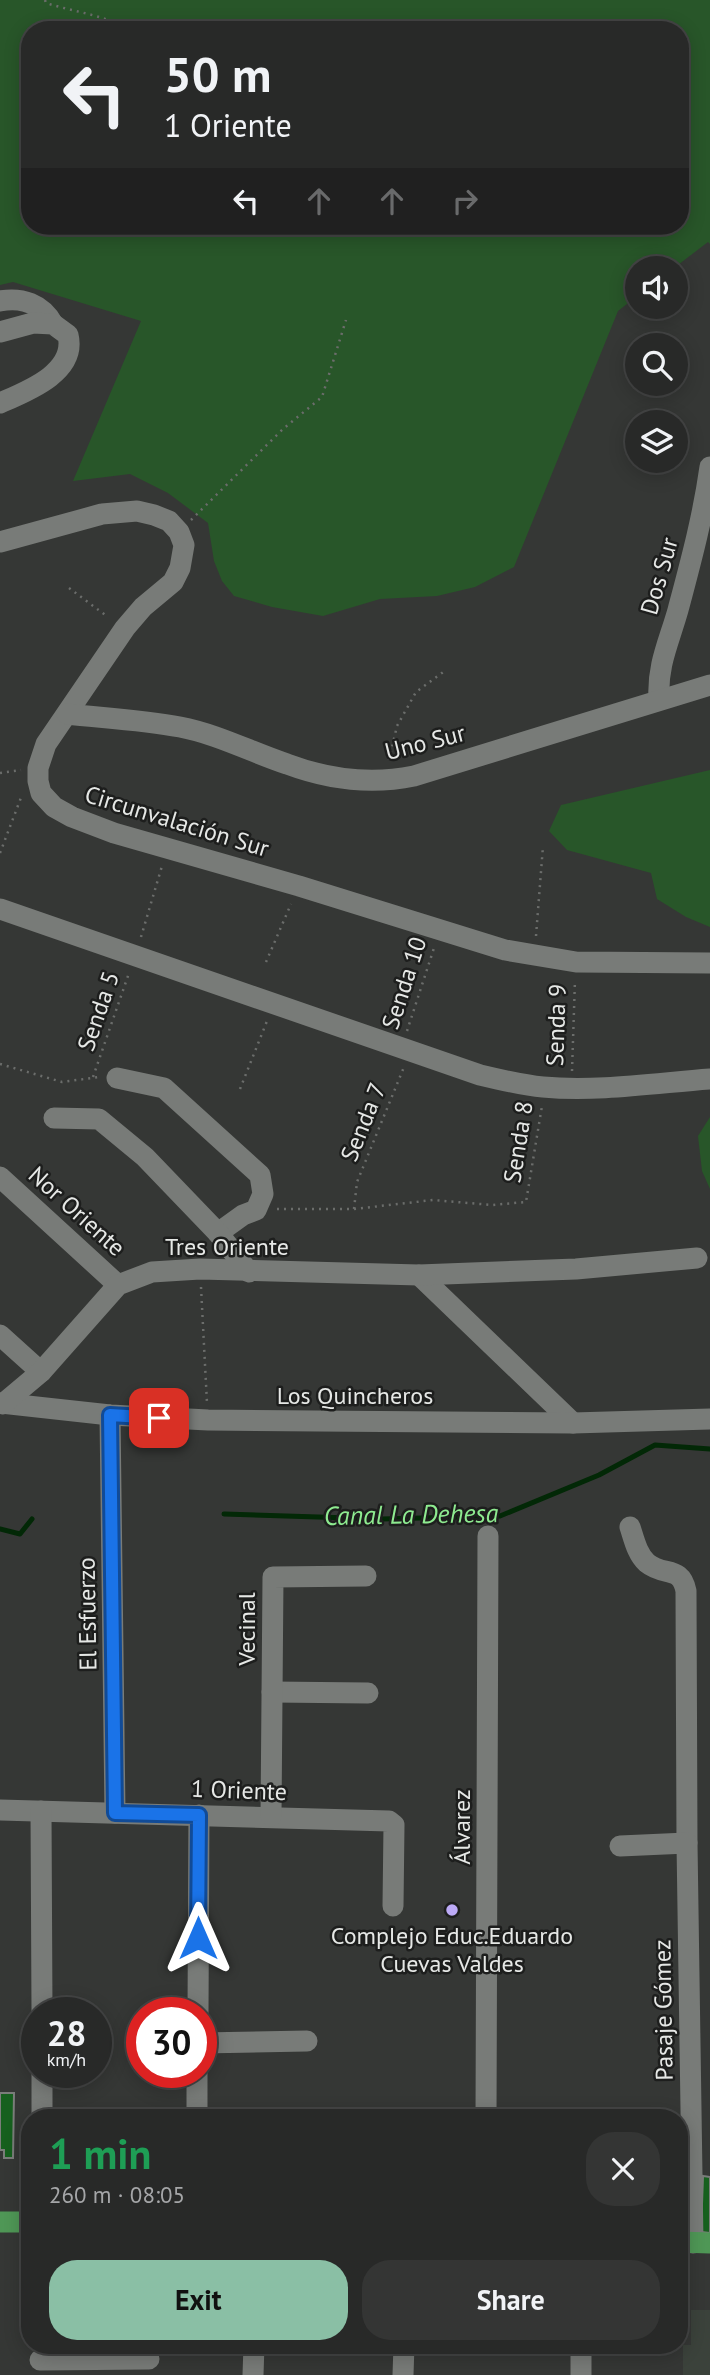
<!DOCTYPE html>
<meta charset="utf-8">
<style>
:root{--surface:#282928;--page:#343534;--text:#f1f3f6;--muted:#a5a6a8;--line:#444545;--accent:#8abfa5}
body{margin:0;font-family:"PT Sans",sans-serif;background:var(--page);color:var(--text);height:100vh;display:flex;flex-direction:column;font-size:26px;white-space:nowrap}
*{box-sizing:border-box;margin:0}
p{font-size:23px;color:var(--muted)}
.icon{flex:none;width:38px;height:38px;fill:none;stroke:currentColor;stroke-width:2;stroke-linecap:round;stroke-linejoin:round}
.map{position:relative;flex:1;overflow:hidden}
.details{position:absolute;left:21px;top:2109px;width:667px;height:245px;display:flex;flex-direction:column;background:var(--surface);border-radius:28px;box-shadow:0 4px 18px #0003,0 0 0 2px var(--line)}
.details>*{flex:none}
.guide{position:absolute;left:21px;top:21px;width:668px;height:214px;border-radius:28px;box-shadow:0 4px 18px #0003,0 0 0 2px var(--line);background:#282928;color:var(--text);overflow:hidden}
.buttons{position:absolute;left:625px;top:256px;display:grid;gap:14px}
.buttons a{display:grid;place-items:center;width:63px;height:63px;border-radius:50%;background:var(--surface);box-shadow:0 4px 18px #0003,0 0 0 2px var(--line);font-size:35px}
.speed{position:absolute;left:21px;top:1997px;display:flex;gap:14px;font-size:35px;font-weight:700;text-align:center}
.speed>*{display:grid;place-content:center;width:91px;height:91px;border-radius:50%;background:var(--surface);box-shadow:0 4px 18px #0003,0 0 0 2px var(--line);line-height:1}
.speed small{font-size:18px;font-weight:400}
.speed .limit{border:10px solid #d22;background:#fff;color:#111}
.pin{position:absolute;display:grid;place-items:center;width:60px;height:60px;color:#fff;margin:-30px;border-radius:14px;box-shadow:0 4px 10px #0006}
.me{position:absolute;width:77px;margin:-38px;rotate:0deg;stroke-linejoin:round;filter:drop-shadow(0 0 5px #0008)}
.turn{display:flex;align-items:center;gap:24px;height:147px;padding:0 28px;font-size:32px}
.turn .icon{width:91px;height:91px;stroke-width:2.5}
.turn b{display:block;font-size:49px;line-height:60px}
.lanes{display:flex;align-items:center;height:66px;padding:0 28px;background:#0003;justify-content:center;gap:35px;direction:ltr}
.lanes .off{opacity:.35}
.round{display:grid;place-items:center;flex:none;width:74px;height:74px;border-radius:28px;background:var(--page)}
.overview{display:flex;align-items:center;justify-content:space-between;height:119px;padding:0 28px}
h1{font-size:42px;font-weight:700;line-height:52px;color:#1e9e55}
.primary-button{display:flex;gap:14px;margin-top:auto;padding:14px 28px}
.primary-button a{flex:1;height:80px;border-radius:28px;background:var(--accent);color:#111;font-size:28px;font-weight:700;line-height:80px;text-align:center}
.primary-button a+a{background:var(--page);color:var(--text)}
.map>svg:first-child{display:block}
.built{fill:#3b423b}
.green{fill:#285629;fill-rule:evenodd}
.lines{fill:none;stroke-linecap:round;stroke-linejoin:round}
.stream{stroke:#022806;stroke-width:5}
.building{fill:#16601e;stroke:#7a7d7a;stroke-width:2}
.path{stroke:#6b6d6b;stroke-width:2.5;stroke-dasharray:2 5;stroke-linecap:butt}
.minor{stroke:#787b78;stroke-width:21}
.major{stroke:#4f9756;stroke-width:21}
.route-casing{stroke:#114b97;stroke-width:18}
.route{stroke:#1a73e8;stroke-width:12}
.poi-dot{fill:#bcaaf6;stroke:#1d1e1d;stroke-width:2.5}
.labels{text-anchor:middle;dominant-baseline:central;stroke-width:5;stroke-linejoin:round;paint-order:stroke}
.street-label{font-size:24px;fill:#e6e8e6;stroke:#1d1e1d}
.poi-label{font-size:24px;fill:#e6e8e6;stroke:#1d1e1d}
.water-label{font-size:26px;font-style:italic;fill:#8eeb90;stroke:#1d1e1d}
</style>
<div class="map">
<svg width="710" height="2375" viewBox="0 0 710 2375">
<rect width="100%" height="100%" fill="#353735"/>
<polygon class="built" points="691,2310 710,2310 710,2375 683,2375 683,2345 691,2345"/>
<g class="green">
<path d="M 0,0 L 710,0 L 710,244 L 708,242 L 674,268 L 637,268 L 637,296 L 618,311 L 514,567 L 475,587 L 437,596 L 380,599 L 323,616 L 272,607 L 234,596 L 222,581 L 214,561 L 208,523 L 168,493 L 130,474 L 73,481 L 141,321 L 13,282 L 0,285 ZM 30,30 L 681,30 L 681,226 L 30,226 Z"/>
<polygon points="710,770 710,927 686,917 657,899 651,873 567,850 549,831 561,805"/>
<polygon points="710,1117 710,1189 702,1171 698,1136"/>
</g>
<g class="lines">
<g class="stream">
<polyline points="224,1514 382,1519 500,1516 599,1475 655,1445 710,1449"/>
<polyline points="0,1529 20,1534 32,1519"/>
</g>
</g>
<g class="building">
<polygon points="0,2093 14,2093 13,2158 4,2158 4,2150 0,2150"/>
<polygon points="703,2176 710,2177 710,2233 701,2232"/>
</g>
<g class="lines">
<g class="path">
<path d="M 45,0 L 46,3 C 74,12 105,15 130,30"/>
<polyline points="191,520 283,429 322,397 346,320"/>
<polyline points="69,588 108,617"/>
<polyline points="389,760 397,726 416,692 446,670"/>
<polyline points="0,773 21,770"/>
<polyline points="0,853 22,795"/>
<polyline points="536,936 543,846"/>
<polyline points="141,937 162,866"/>
<polyline points="266,962 291,904"/>
<polyline points="407,1031 434,948"/>
<polyline points="0,1064 62,1082 99,1077"/>
<polyline points="572,1071 575,980"/>
<polyline points="93,1077 129,973"/>
<polyline points="240,1089 267,1021"/>
<polyline points="277,1209 354,1209 433,1200 492,1205 526,1202 542,1106"/>
<polyline points="354,1209 357,1182 404,1067"/>
<polyline points="201,1287 207,1403"/>
</g>
<g class="minor">
<path d="M 0,301 C 22,297 42,304 53,324"/>
<path d="M 0,332 L 33,323 L 53,324 L 68,335 C 77,372 28,391 0,403"/>
<polyline points="0,542 102,514 137,511 154,515 169,521 179,532 184,545 180,568 173,582 143,607 125,628 46,744 38,768 38,781 41,793 54,807 72,817 114,833 299,886 505,950 576,962 710,963"/>
<path d="M 659,699 C 657,665 669,642 678,610 C 691,561 703,517 710,467"/>
<path d="M 67,714 C 104,718 143,720 180,727 C 217,734 251,752 287,764 C 327,779 371,785 414,776 L 710,685"/>
<path d="M 0,909 L 480,1075 C 501,1080 522,1085 543,1087 C 597,1092 656,1083 710,1079"/>
<polyline points="117,1078 164,1088 260,1175 263,1194 256,1210 243,1215 218,1233"/>
<polyline points="54,1118 99,1119 145,1157 218,1233 249,1272"/>
<polyline points="0,1177 118,1285"/>
<polyline points="419,1275 573,1423"/>
<polyline points="0,1335 41,1372"/>
<polyline points="0,1403 110,1415 208,1420 573,1423 710,1419"/>
<polyline points="3,1404 41,1372 118,1285 152,1272 200,1269 419,1275 576,1269 697,1258"/>
<polyline points="110,1415 115,1813"/>
<path d="M 630,1527 C 634,1539 637,1554 647,1563 C 664,1577 681,1565 686,1591 L 687,1843"/>
<polyline points="272,1692 368,1693"/>
<polyline points="0,1810 389,1821 394,1825 393,1906"/>
<polyline points="41,1811 42,2012"/>
<polyline points="271,1816 273,1577 366,1576"/>
<polyline points="620,1846 687,1843 693,2243"/>
<polyline points="198,2012 199,1815"/>
<polyline points="201,2043 307,2041"/>
<polyline points="42,2072 42,2118"/>
<polyline points="197,2118 197,2072"/>
<polyline points="486,2118 488,1536"/>
<polyline points="577,2345 581,2353 581,2375"/>
<polyline points="40,2360 149,2359"/>
<polyline points="253,2375 254,2345"/>
<polyline points="403,2375 404,2345"/>
</g>
<g class="major">
<polyline points="0,2222 30,2222"/>
<polyline points="679,2242 710,2243"/>
</g>
</g>
<g class="lines">
<g class="route-casing">
<polyline id="route" points="159,1418 110,1415 115,1813 199,1815 198,1938"/>
</g>
<use href="#route" class="route"/>
</g>
<circle class="poi-dot" cx="452" cy="1910" r="7"/>
<g class="labels">
<g class="street-label">
<text transform="translate(659 576) rotate(-74)">Dos Sur</text>
<text transform="translate(425 742) rotate(-14)">Uno Sur</text>
<text transform="translate(177 821) rotate(17)">Circunvalación Sur</text>
<text transform="translate(404 983) rotate(-72)">Senda 10</text>
<text transform="translate(98 1011) rotate(-71)">Senda 5</text>
<text transform="translate(556 1025) rotate(-88)">Senda 9</text>
<text transform="translate(363 1122) rotate(-68)">Senda 7</text>
<text transform="translate(518 1142) rotate(-81)">Senda 8</text>
<text transform="translate(77 1211) rotate(42)">Nor Oriente</text>
<text x="227" y="1246">Tres Oriente</text>
<text x="355" y="1395">Los Quincheros</text>
<text transform="translate(87 1614) rotate(-91)">El Esfuerzo</text>
<text transform="translate(246 1629) rotate(-90)">Vecinal</text>
<text transform="translate(239 1790) rotate(2)">1 Oriente</text>
<text transform="translate(461 1827) rotate(-90)">Álvarez</text>
<text transform="translate(663 2010) rotate(-91)">Pasaje Gómez</text>
</g>
<g class="poi-label">
<text x="452" y="1935">Complejo Educ.Eduardo<tspan x="452" dy="28">Cuevas Valdes</tspan></text>
</g>
<g class="water-label">
<text transform="translate(411 1514) rotate(-1)">Canal La Dehesa</text>
</g>
</g>
</svg>
<div class="buttons">
<a><svg class="icon" aria-label="sound" viewBox="0 0 24 24"><path d="M4 9h4l5-4v14l-5-4H4zM17 9q2 3 0 6"/></svg></a>
<a><svg class="icon" aria-label="search" viewBox="0 0 24 24"><circle cx="10" cy="10" r="6"/><path d="M15 15l6 6"/></svg></a>
<a><svg class="icon" aria-label="layers" viewBox="0 0 24 24"><path d="M12 4l9 5-9 5-9-5zM3 14l9 5 9-5"/></svg></a>
</div>
<div class="speed"><div>28<small>km/h</small></div><div class="limit">30</div></div>
<div class="pin" style="left:159px;top:1418px;background:#d93025"><svg class="icon" aria-label="arrive" viewBox="0 0 24 24"><path d="M6 21V4h12l-3 4 3 4H6"/></svg></div>
<svg class="me" style="left:198px;top:1938px" viewBox="-20 -20 40 40"><path d="M0-17L14 15 0 8-14 15z" fill="#1a73e8" stroke="#fff" stroke-width="4"/></svg>
<div class="guide">
<div class="turn"><svg class="icon" aria-label="left" viewBox="0 0 24 24"><path d="M17 20v-9H6M10 6l-5 5 5 5"/></svg><div><b>50 m</b>1 Oriente</div></div>
<div class="lanes"><svg class="icon" aria-label="left" viewBox="0 0 24 24"><path d="M17 20v-9H6M10 6l-5 5 5 5"/></svg><svg class="icon off" aria-label="ahead" viewBox="0 0 24 24"><path d="M12 20V5M6 11l6-6 6 6"/></svg><svg class="icon off" aria-label="ahead" viewBox="0 0 24 24"><path d="M12 20V5M6 11l6-6 6 6"/></svg><svg class="icon off" aria-label="right" viewBox="0 0 24 24"><path d="M7 20v-9h11M14 6l5 5-5 5"/></svg></div>
</div>
<section class="details">
<div class="overview"><div><h1>1 min</h1><p>260 m · 08:05</p></div><a class="round"><svg class="icon" aria-label="close" viewBox="0 0 24 24"><path d="M6 6l12 12M18 6L6 18"/></svg></a></div>
<div class="primary-button"><a>Exit</a><a>Share</a></div>
</section>
</div>
